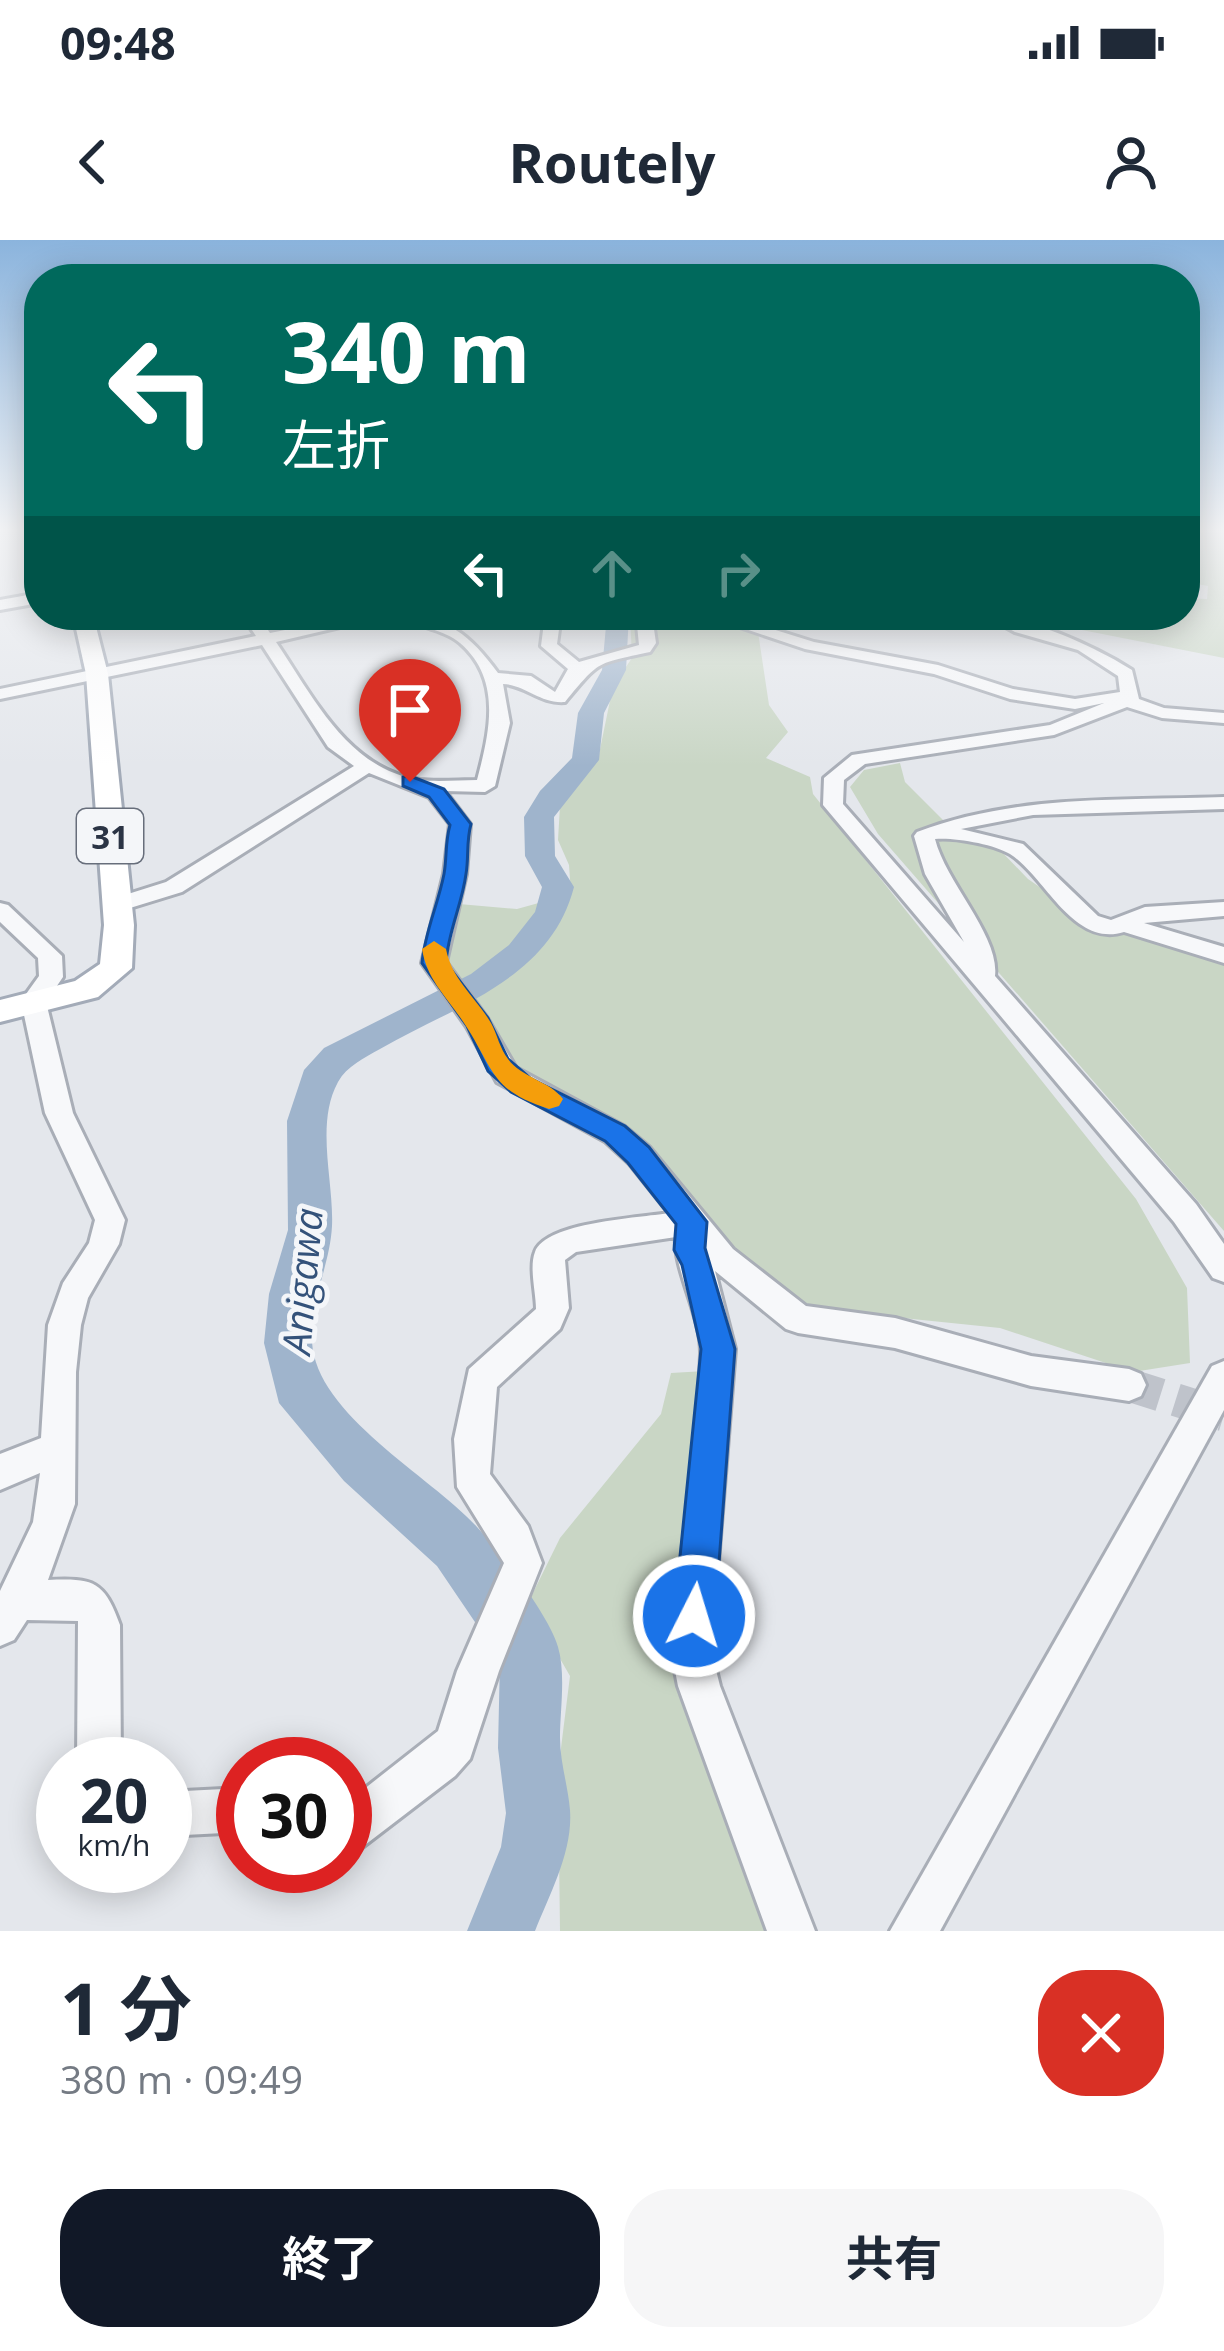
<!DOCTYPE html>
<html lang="ja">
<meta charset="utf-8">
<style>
:root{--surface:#fff;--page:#f6f6f7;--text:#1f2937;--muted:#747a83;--accent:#111827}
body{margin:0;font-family:"Open Sans","Noto Sans JP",sans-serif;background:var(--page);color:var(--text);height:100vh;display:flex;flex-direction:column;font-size:45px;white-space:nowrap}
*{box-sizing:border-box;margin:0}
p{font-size:39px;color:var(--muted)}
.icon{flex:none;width:66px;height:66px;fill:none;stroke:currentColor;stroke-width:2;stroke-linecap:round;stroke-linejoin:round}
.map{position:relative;height:1691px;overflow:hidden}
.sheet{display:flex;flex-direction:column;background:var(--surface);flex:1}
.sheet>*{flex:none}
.banner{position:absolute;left:24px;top:24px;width:1176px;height:366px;border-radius:48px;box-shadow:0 6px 30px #0003;background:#00695c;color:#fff;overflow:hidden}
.speed{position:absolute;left:36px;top:1497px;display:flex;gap:24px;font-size:60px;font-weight:700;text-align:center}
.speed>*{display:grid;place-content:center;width:156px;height:156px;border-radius:50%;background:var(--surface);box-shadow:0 6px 30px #0003;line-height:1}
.speed small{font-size:30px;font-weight:400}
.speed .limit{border:18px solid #d22;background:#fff;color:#111}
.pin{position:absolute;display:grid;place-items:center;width:102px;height:102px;color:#fff;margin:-123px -51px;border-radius:50% 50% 50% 0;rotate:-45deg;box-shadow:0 0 12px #0007}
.pin .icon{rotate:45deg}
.me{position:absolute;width:132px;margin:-66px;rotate:5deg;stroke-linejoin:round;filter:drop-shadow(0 0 9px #0008)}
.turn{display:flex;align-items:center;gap:42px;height:252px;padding:0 60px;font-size:54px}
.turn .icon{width:156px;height:156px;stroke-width:2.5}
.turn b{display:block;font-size:84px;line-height:102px}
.lanes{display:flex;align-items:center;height:114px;padding:0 60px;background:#0003;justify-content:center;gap:60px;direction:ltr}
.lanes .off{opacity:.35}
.round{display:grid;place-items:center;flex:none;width:126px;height:126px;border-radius:48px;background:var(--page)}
.head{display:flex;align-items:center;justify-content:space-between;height:204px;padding:0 60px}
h1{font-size:72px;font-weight:700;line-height:90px}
.button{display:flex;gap:24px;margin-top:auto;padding:24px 60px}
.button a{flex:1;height:138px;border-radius:48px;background:var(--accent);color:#fff;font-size:48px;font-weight:700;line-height:138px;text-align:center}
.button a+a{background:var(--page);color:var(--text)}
.status{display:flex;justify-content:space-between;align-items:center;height:84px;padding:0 60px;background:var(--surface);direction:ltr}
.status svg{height:33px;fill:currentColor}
header{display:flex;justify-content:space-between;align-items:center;height:156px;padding:0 60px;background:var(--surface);font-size:54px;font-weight:700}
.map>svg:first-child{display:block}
.green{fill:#c9d6c5}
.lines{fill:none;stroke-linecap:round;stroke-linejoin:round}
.river{fill:#9fb4cc;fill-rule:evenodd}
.minor-tunnel{stroke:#bfc3cb;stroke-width:33;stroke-dasharray:33 16;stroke-linecap:butt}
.minor-casing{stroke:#a9aeb7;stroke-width:6}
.major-casing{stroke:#a3abb8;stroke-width:6}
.minor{fill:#f7f8fa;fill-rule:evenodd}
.major{fill:#fff;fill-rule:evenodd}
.route{fill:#1a73e8;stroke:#114b97;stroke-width:3}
.slow{fill:#f59e0b}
.labels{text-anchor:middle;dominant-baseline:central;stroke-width:10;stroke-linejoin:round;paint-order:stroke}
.shield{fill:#f4f6f9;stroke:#676e7b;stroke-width:3}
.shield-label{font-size:33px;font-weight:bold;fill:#2b3445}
.water-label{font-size:39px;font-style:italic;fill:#34527a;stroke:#f4f6f9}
</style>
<div class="status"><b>09:48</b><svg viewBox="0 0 49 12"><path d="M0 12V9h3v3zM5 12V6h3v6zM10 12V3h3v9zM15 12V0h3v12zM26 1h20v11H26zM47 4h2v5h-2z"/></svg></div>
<header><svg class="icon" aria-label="back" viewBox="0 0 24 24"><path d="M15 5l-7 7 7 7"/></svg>Routely<svg class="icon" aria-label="person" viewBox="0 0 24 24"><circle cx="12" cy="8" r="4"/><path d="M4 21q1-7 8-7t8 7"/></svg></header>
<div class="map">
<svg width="1224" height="1691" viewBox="0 0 1224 1691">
<rect width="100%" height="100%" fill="#e4e7ec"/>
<g class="green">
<polygon points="1185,289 1224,289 1224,418 1006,375 1185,375 1185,358 1207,359 1208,346 1185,342"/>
<polygon points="630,375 674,375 684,381 702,378 758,392 769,465 788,492 766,518 810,537 813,554 1136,959 1187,1048 1190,1123 1133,1132 1000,1088 815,1069 752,1028 637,901 505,823 447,720 448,683 459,664 517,669 571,654 569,625 558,600 560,566 598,519 613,446 632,418"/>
<polygon points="900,523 905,542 946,583 997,607 1028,639 1077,673 1224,719 1224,991 878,594 850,547 864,530"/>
<polygon points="705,1131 678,1387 773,1691 560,1691 558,1532 570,1436 528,1363 560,1298 661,1174 671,1133"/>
</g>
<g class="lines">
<path class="river" d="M 607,375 L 629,375 L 626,430 L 604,473 L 599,520 L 554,577 L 555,616 L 574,647 C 550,740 454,766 380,809 C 364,818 347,826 338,842 C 315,884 334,941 332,986 C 330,1025 310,1061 312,1102 C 316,1175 432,1237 477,1287 C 500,1313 549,1375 558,1407 C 566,1434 560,1470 560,1498 C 560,1522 568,1546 570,1570 C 573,1611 550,1653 535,1691 L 467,1691 L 501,1607 L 506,1573 L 498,1508 L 500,1419 L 437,1326 L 344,1241 L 279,1163 L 264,1103 L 269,1054 L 288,990 L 287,881 L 304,830 L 324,808 L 471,734 L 509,705 L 535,672 L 542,647 L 525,616 L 524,577 L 540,551 L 572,518 L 578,473 L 602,430 Z"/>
<polyline class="minor-tunnel" points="1129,1145 1224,1175"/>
<g class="minor-casing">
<g id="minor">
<polygon points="39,353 39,363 0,370 0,360"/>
<path d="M 242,375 L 258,375 L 270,393 L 360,375 L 391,375 L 276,402 C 313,456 347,529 420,540 C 438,542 459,540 477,540 C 489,494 503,440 460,403 C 444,389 416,387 398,375 C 447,375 471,396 498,433 L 531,436 L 555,452 L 568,429 L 541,406 L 545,375 L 561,375 L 557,404 L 579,422 L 639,405 L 636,375 L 652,375 L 656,403 L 650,412 C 595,424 600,420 565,462 C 540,464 526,445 503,444 L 510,483 L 495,546 L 485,552 L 445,551 L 470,584 L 466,634 L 446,722 L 487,778 L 516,828 L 625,887 L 649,907 L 733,1009 L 806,1066 L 895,1078 L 1031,1116 L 1129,1129 L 1141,1134 L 1146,1145 L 1141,1156 L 1129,1161 L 1031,1146 L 895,1108 L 798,1093 L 786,1089 L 715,1031 L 735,1109 L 711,1410 L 720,1446 L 815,1691 L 767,1691 L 678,1446 L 671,1410 C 680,1313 698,1211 701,1114 C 702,1078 673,1028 676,997 L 576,1012 L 565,1020 L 569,1068 L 560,1089 L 497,1147 L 490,1234 L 528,1286 L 542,1323 L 499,1431 L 470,1519 L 455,1536 L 361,1608 L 345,1615 L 345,1564 L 438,1491 L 457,1431 L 504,1323 L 457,1247 L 454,1199 L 469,1129 L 536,1069 C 536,1053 529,1027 535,1012 C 546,982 639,978 669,973 L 629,923 L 605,901 L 497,842 L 467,787 L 422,723 L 444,634 L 450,584 L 429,557 L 369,533 L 182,652 L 117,672 L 109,670 L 109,660 L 166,642 L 354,526 L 328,507 L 262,405 L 0,459 L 0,449 L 256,396 Z"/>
<path d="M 704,375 L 728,375 L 814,402 L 938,425 L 1013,449 L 1075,459 L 1120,452 L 1118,436 L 1078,410 L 1015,392 L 984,375 C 1026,375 1096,407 1132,430 L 1139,459 L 1164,468 L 1224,473 L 1224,483 L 1162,478 L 1127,467 L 1054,495 L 865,524 L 844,540 L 843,564 L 964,702 L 925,634 L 914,596 L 917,592 C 1017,554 1119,561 1224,557 L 1224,569 L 1033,575 L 961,589 L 1023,604 L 1098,676 L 1111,680 L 1145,667 L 1224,662 L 1224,676 L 1144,683 L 1224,707 L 1224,723 L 1124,692 C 1073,708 1045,636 1010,614 C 994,604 953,597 935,599 C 946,643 1000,696 995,736 L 1196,964 L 1224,1004 L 1224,1042 L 1213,1038 L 1174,982 L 823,565 L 824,538 L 852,515 L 1050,485 L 1104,463 L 1075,469 L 1010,459 L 934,434 L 805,409 Z"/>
<path d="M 0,663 L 8,665 L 62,716 L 63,737 L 46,762 L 73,873 L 125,980 L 119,1004 L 88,1058 L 81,1085 L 76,1132 L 75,1264 L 48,1340 C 94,1338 104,1341 120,1385 L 121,1524 L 77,1524 L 78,1381 L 27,1380 L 14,1400 L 0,1406 L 0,1351 L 33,1282 L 40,1233 L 0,1250 L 0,1214 L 41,1198 L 48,1085 L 63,1043 L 89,1003 L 95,980 L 45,873 L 21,761 L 39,736 L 38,718 L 0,682 Z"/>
<polygon points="1224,1121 1224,1170 940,1691 890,1691 1212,1126"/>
<polygon points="243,1548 243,1592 165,1596 165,1552"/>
</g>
</g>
<g class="major-casing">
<polygon id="major" points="73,375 93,375 108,434 134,685 132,728 98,757 0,782 0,760 75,741 100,724 104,685 86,434"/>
</g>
<use href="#minor" class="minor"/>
<use href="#major" class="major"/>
</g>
<linearGradient id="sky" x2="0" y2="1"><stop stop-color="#8bb4dd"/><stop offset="0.55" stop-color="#f3f4f6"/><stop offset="1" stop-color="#f3f4f6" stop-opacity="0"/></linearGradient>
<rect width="1224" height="526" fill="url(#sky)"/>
<path class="route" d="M 410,536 L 444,549 L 471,584 C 466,602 469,617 466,634 C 462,665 448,691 446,723 L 488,778 L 508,819 L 530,838 L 625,886 L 649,907 L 707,982 L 705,1008 L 735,1109 L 715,1376 L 709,1390 L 694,1396 L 680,1390 L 674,1376 L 701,1109 L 682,1025 L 674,1010 L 676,984 L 628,923 L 605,901 L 511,852 L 488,831 L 467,786 L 422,723 C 425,691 438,665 444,634 C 447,617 445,602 450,585 L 429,557 L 403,546 L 403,537 Z"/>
<path class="slow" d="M 434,701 L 446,709 C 452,740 475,756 491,783 C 497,794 500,809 508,819 C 522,838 550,841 563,859 L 559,866 L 549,869 C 489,850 494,828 464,783 C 447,757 427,740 422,709 Z"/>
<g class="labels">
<rect class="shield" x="77" y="569" width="66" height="54" rx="9"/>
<g class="shield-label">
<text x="110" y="596">31</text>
</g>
<g class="water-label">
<text transform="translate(301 1041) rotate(-85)">Anigawa</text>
</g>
</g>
</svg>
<div class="speed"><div>20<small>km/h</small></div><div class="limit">30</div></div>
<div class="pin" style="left:410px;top:542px;background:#d93025"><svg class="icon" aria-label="arrive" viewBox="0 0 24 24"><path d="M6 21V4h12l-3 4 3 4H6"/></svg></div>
<svg class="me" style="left:694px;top:1376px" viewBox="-20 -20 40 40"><circle r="17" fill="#1a73e8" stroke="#fff" stroke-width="3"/><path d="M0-11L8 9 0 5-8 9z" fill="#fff"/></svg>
<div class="banner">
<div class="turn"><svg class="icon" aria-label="left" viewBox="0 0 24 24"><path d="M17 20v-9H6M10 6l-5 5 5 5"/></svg><div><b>340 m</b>左折</div></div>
<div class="lanes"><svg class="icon" aria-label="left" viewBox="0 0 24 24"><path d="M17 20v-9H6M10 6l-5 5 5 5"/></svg><svg class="icon off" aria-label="ahead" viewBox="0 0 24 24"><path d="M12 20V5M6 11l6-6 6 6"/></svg><svg class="icon off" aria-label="right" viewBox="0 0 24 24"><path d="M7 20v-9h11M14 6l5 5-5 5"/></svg></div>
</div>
</div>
<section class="sheet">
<div class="head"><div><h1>1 分</h1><p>380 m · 09:49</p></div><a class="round" style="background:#d93025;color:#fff"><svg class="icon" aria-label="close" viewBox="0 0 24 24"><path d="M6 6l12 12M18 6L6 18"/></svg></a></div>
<div class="button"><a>終了</a><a>共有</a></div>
</section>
